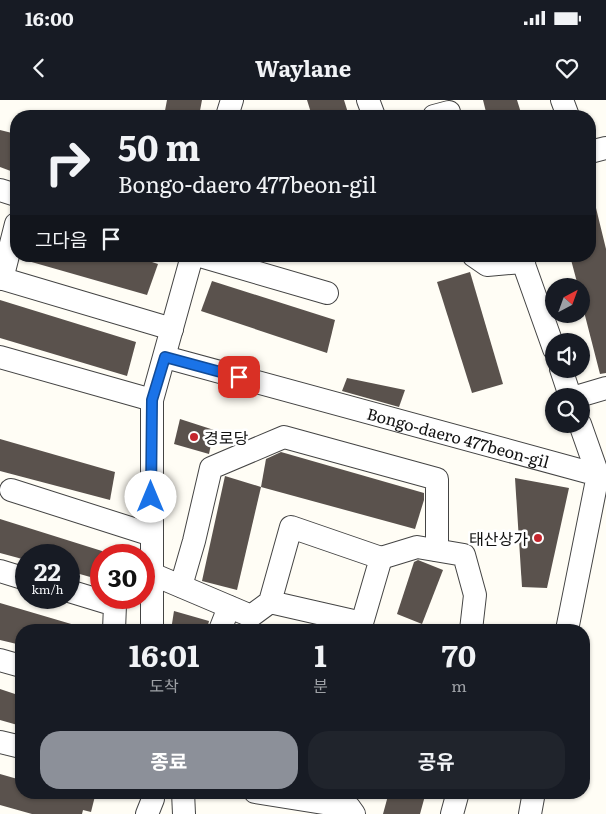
<!DOCTYPE html>
<html lang="ko">
<meta charset="utf-8">
<style>
:root{--surface:#171b24;--page:#20242c;--text:#f1f3f6;--muted:#9ea1a6;--accent:#8c9099}
body{margin:0;font-family:Literata,"Noto Sans KR",serif;background:var(--page);color:var(--text);height:100vh;display:flex;flex-direction:column;font-size:19px;white-space:nowrap}
*{box-sizing:border-box;margin:0}
p{font-size:16px;color:var(--muted)}
.icon{flex:none;width:28px;height:28px;fill:none;stroke:currentColor;stroke-width:2;stroke-linecap:round;stroke-linejoin:round}
.map{position:relative;flex:1;overflow:hidden}
.panel{position:absolute;left:15px;top:524px;width:575px;height:175px;display:flex;flex-direction:column;background:var(--surface);border-radius:20px;box-shadow:0 1px 4px #0004}
.panel>*{flex:none}
.guide{position:absolute;left:10px;top:10px;width:586px;height:152px;border-radius:20px;box-shadow:0 1px 4px #0004;background:#171b24;color:var(--text);overflow:hidden}
.needle{width:32px;rotate:41deg}
.fabs{position:absolute;left:545px;top:178px;display:grid;gap:10px}
.fabs a{display:grid;place-items:center;width:45px;height:45px;border-radius:50%;background:var(--surface);box-shadow:0 1px 4px #0004;font-size:25px}
.speed{position:absolute;left:15px;top:444px;display:flex;gap:10px;font-size:25px;font-weight:700;text-align:center}
.speed>*{display:grid;place-content:center;width:65px;height:65px;border-radius:50%;background:var(--surface);box-shadow:0 1px 4px #0004;line-height:1}
.speed small{font-size:12px;font-weight:400}
.speed .limit{border:8px solid #d22;background:#fff;color:#111}
.pin{position:absolute;display:grid;place-items:center;width:42px;height:42px;color:#fff;margin:-21px;border-radius:10px;box-shadow:0 2px 8px #0006}
.me{position:absolute;width:55px;margin:-28px;rotate:0deg;stroke-linejoin:round;filter:drop-shadow(0 0 4px #0008)}
.turn{display:flex;align-items:center;gap:18px;height:105px;padding:0 25px;font-size:22px}
.turn .icon{width:65px;height:65px;stroke-width:2.5}
.turn b{display:block;font-size:35px;line-height:42px}
.then{display:flex;align-items:center;height:48px;padding:0 25px;background:#0003;gap:10px;font-size:19px}
.eta{display:flex;justify-content:space-evenly;align-items:center;height:85px;text-align:center}
.eta b{font-size:30px;font-weight:700;line-height:35px}
.primary-button{display:flex;gap:10px;margin-top:auto;padding:10px 25px}
.primary-button a{flex:1;height:58px;border-radius:20px;background:var(--accent);color:#fff;font-size:20px;font-weight:700;line-height:58px;text-align:center}
.primary-button a+a{background:var(--page);color:var(--text)}
.status{display:flex;justify-content:space-between;align-items:center;height:35px;padding:0 25px;background:var(--surface);direction:ltr}
.status svg{height:14px;fill:currentColor}
header{display:flex;justify-content:space-between;align-items:center;height:65px;padding:0 25px;background:var(--surface);font-size:22px;font-weight:700}
.map>svg:first-child{display:block}
.building{fill:#5a524d}
.lines{fill:none;stroke-linecap:round;stroke-linejoin:round}
.minor-casing{stroke:#444;stroke-width:24}
.minor{stroke:#fff;stroke-width:22}
.route-casing{stroke:#114b97;stroke-width:12}
.route{stroke:#1a73e8;stroke-width:9}
.poi-dot{fill:#c4262e;stroke:#fff;stroke-width:2}
.labels{text-anchor:middle;dominant-baseline:central;stroke-width:5;stroke-linejoin:round;paint-order:stroke}
.poi-label{font-size:16px;fill:#111;stroke:#fff;text-anchor:start}
.street-label{font-size:16px;fill:#111;stroke:#fff}
</style>
<div class="status"><b>16:00</b><svg viewBox="0 0 49 12"><path d="M0 12V9h3v3zM5 12V6h3v6zM10 12V3h3v9zM15 12V0h3v12zM26 1h20v11H26zM47 4h2v5h-2z"/></svg></div>
<header><svg class="icon" aria-label="back" viewBox="0 0 24 24"><path d="M15 5l-7 7 7 7"/></svg>Waylane<svg class="icon" aria-label="heart" viewBox="0 0 24 24"><path d="M12 20l-8-8c-3-5 5-10 8-4 3-6 11-1 8 4z"/></svg></header>
<div class="map">
<svg width="606" height="714" viewBox="0 0 606 714">
<rect width="100%" height="100%" fill="#fffdf5"/>
<g class="building">
<polygon points="167,0 202,0 199,16 164,16"/>
<polygon points="307,0 344,0 349,16 312,16"/>
<polygon points="483,0 517,0 522,16 487,16"/>
<polygon points="0,30 16,34 16,73 0,67"/>
<polygon points="596,108 606,149 606,273 600,274 581,200 581,186 578,186 570,156 590,156 590,109"/>
<polygon points="29,156 134,156 158,164 147,195 28,161"/>
<polygon points="470,172 503,284 472,293 437,182"/>
<polygon points="212,181 335,220 327,253 201,211"/>
<polygon points="0,200 136,242 127,276 0,238"/>
<polygon points="347,278 405,290 399,307 342,291"/>
<polygon points="180,319 214,330 209,354 174,344"/>
<polygon points="0,339 115,372 110,400 0,371"/>
<polygon points="281,352 424,393 424,400 415,429 261,387 266,359"/>
<polygon points="225,376 261,387 237,490 202,481"/>
<polygon points="515,378 569,388 547,488 522,487"/>
<polygon points="0,419 102,451 101,480 69,471 69,455 26,455 26,460 0,453"/>
<polygon points="418,460 443,470 422,524 397,514 414,462"/>
<polygon points="0,503 78,526 77,530 21,530 21,545 0,540"/>
<polygon points="174,511 209,521 207,530 171,530"/>
<polygon points="0,589 21,596 21,626 0,620"/>
<polygon points="0,674 21,680 21,692 96,692 91,712 83,710 82,714 32,714 0,705"/>
<polygon points="389,692 426,692 420,714 383,714"/>
</g>
<g class="lines">
<g class="minor-casing">
<g id="minor">
<polyline points="368,0 374,16"/>
<polyline points="562,0 568,16"/>
<polyline points="227,16 232,0"/>
<polyline points="434,16 449,12"/>
<polyline points="590,52 606,48"/>
<polyline points="0,90 16,95"/>
<polyline points="200,156 327,193"/>
<polyline points="474,156 487,165 523,162"/>
<polyline points="526,156 523,162 554,249"/>
<polyline points="0,178 172,229"/>
<polyline points="2,179 16,124"/>
<polyline points="0,257 152,300"/>
<path id="s1" d="M 165,257 L 598,375 L 567,530"/>
<polyline points="561,269 570,296"/>
<polyline points="579,296 606,288"/>
<polyline points="580,324 598,375"/>
<polyline points="11,390 152,435"/>
<polyline points="381,458 417,447 464,455 475,495 471,530"/>
<polyline points="0,471 26,479"/>
<polyline points="152,474 251,516 270,502 291,427 381,458 362,523 270,502"/>
<polyline points="181,486 194,441 211,368 284,337 437,379 437,450"/>
<polyline points="69,491 115,505 114,530"/>
<polyline points="152,530 152,300 192,156"/>
<polyline points="220,530 229,507"/>
<polyline points="0,560 21,566"/>
<polyline points="0,642 21,647"/>
<polyline points="183,692 184,714"/>
<polyline points="255,692 349,707 354,714"/>
<polyline points="147,714 153,699 153,692"/>
<polyline points="452,714 458,692"/>
<polyline points="530,714 534,692"/>
</g>
</g>
<use href="#minor" class="minor"/>
</g>
<g class="lines">
<g class="route-casing">
<polyline id="route" points="151,397 152,300 165,257 239,277"/>
</g>
<use href="#route" class="route"/>
</g>
<g class="poi-dot">
<circle cx="194" cy="337" r="5"/>
<circle cx="538" cy="438" r="5"/>
</g>
<g class="labels">
<g class="poi-label">
<text x="204" y="337">경로당</text>
<text x="528" y="438" text-anchor="end">태산상가</text>
</g>
<g class="street-label">
<text stroke="none"><textPath href="#s1" startOffset="304">Bongo-daero 477beon-gil</textPath></text>
</g>
</g>
</svg>
<div class="fabs">
<a><svg class="needle" viewBox="-14 -14 28 28"><path d="M0-13l5 13h-10z" fill="#e53935"/><path d="M0 13l5-13h-10z" fill="#9ea1a6"/></svg></a>
<a><svg class="icon" aria-label="sound" viewBox="0 0 24 24"><path d="M4 9h4l5-4v14l-5-4H4zM17 9q2 3 0 6"/></svg></a>
<a><svg class="icon" aria-label="search" viewBox="0 0 24 24"><circle cx="10" cy="10" r="6"/><path d="M15 15l6 6"/></svg></a>
</div>
<div class="speed"><div>22<small>km/h</small></div><div class="limit">30</div></div>
<div class="pin" style="left:239px;top:277px;background:#d93025"><svg class="icon" aria-label="arrive" viewBox="0 0 24 24"><path d="M6 21V4h12l-3 4 3 4H6"/></svg></div>
<svg class="me" style="left:151px;top:397px" viewBox="-20 -20 40 40"><circle r="19" fill="#fff"/><path d="M0-13L10 11 0 6-10 11z" fill="#1a73e8"/></svg>
<div class="guide">
<div class="turn"><svg class="icon" aria-label="right" viewBox="0 0 24 24"><path d="M7 20v-9h11M14 6l5 5-5 5"/></svg><div><b>50 m</b>Bongo-daero 477beon-gil</div></div>
<div class="then">그다음<svg class="icon" aria-label="arrive" viewBox="0 0 24 24"><path d="M6 21V4h12l-3 4 3 4H6"/></svg></div>
</div>
<section class="panel">
<div class="eta">
<div><b>16:01</b><p>도착</p></div>
<div><b>1</b><p>분</p></div>
<div><b>70</b><p>m</p></div>
</div>
<div class="primary-button"><a>종료</a><a>공유</a></div>
</section>
</div>
